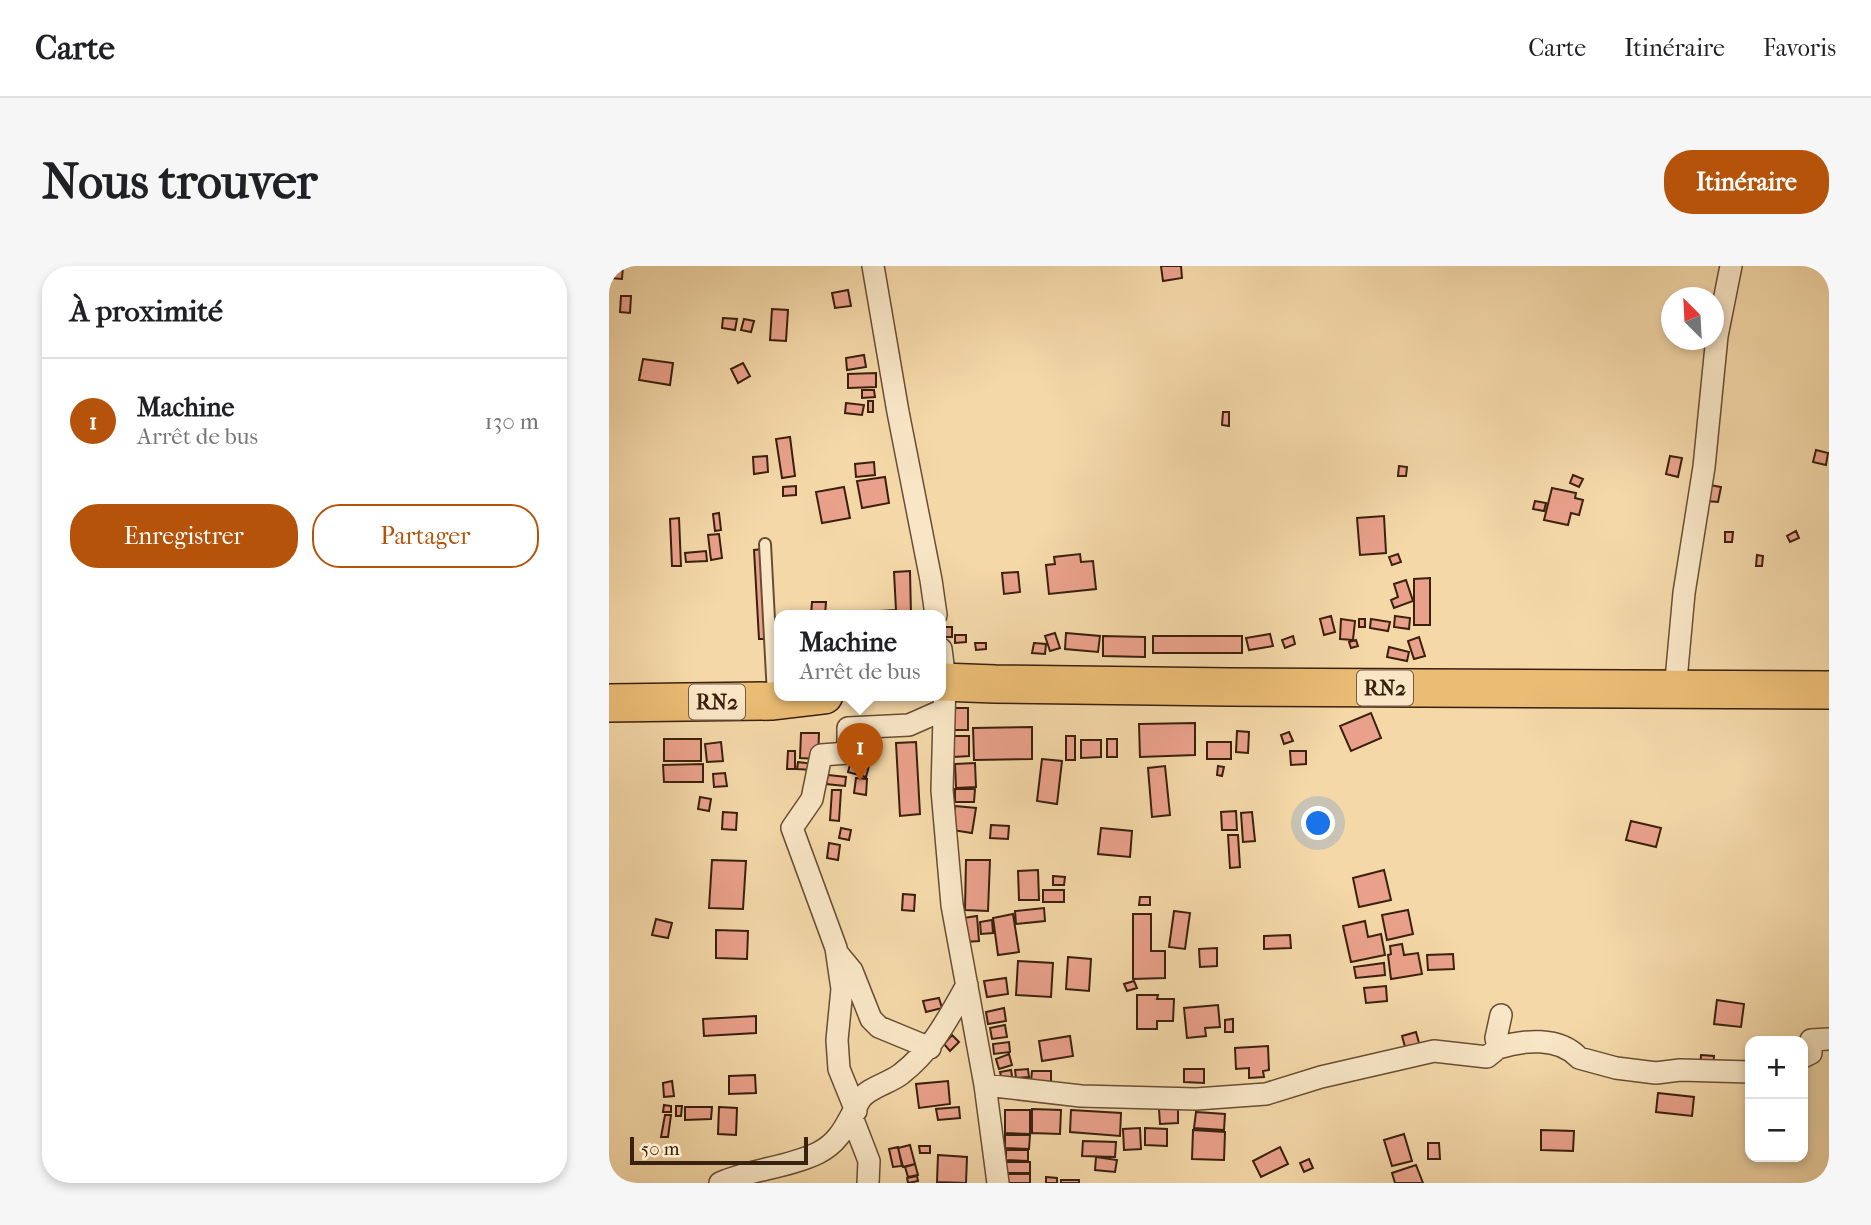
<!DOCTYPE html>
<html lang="fr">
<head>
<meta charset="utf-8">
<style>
  :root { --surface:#fff; --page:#f6f6f6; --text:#202124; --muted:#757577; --line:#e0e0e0; --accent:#b45309 }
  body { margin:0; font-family:"IM FELL French Canon",serif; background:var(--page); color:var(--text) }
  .controls { position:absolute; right:21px; bottom:21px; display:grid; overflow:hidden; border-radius:14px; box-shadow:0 4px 10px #0003 }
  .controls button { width:63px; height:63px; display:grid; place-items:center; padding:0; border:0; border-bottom:2px solid var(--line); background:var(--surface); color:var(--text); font:35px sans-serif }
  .compass { position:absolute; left:1052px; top:21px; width:63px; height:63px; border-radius:50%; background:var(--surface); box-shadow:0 4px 10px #0003; rotate:336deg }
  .scale { position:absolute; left:21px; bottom:18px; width:178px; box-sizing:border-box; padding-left:7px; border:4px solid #3a200e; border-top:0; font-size:19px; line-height:24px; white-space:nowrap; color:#3a200e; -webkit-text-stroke:5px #f8e6c6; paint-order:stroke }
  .you { position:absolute; left:710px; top:558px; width:24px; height:24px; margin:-18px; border:5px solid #fff; border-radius:50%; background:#1a73e8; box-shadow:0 0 0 10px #1a73e833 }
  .badge { display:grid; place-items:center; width:46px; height:46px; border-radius:50%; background:var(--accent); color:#fff; font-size:23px; font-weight:700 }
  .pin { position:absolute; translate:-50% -58px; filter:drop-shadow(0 2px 4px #0008) }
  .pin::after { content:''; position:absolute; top:37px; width:24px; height:21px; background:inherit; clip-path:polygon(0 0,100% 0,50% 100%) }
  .popup { position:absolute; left:165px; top:344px; width:172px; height:91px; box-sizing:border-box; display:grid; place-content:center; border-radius:14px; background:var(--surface); filter:drop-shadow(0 2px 5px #0005); font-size:23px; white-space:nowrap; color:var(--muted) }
  .popup b { font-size:26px; color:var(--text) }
  .popup::after { content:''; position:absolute; left:50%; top:100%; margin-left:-14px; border:14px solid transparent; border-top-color:var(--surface) }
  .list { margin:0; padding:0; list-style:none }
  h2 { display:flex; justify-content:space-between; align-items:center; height:91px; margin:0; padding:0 28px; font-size:30px }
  h2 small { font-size:23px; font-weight:400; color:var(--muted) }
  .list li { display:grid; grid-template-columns:46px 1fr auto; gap:21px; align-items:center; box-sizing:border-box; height:126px; padding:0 28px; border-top:2px solid var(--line) }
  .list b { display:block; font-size:26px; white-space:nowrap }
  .list p { margin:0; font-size:23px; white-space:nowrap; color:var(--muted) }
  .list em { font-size:23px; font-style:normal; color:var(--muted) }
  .actions { display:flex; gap:14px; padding:21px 28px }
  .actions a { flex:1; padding:16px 0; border:2px solid var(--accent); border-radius:28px; text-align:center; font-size:24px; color:var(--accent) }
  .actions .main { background:var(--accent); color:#fff }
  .map { position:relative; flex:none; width:1220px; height:917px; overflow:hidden; border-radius:28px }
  header { display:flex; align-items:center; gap:42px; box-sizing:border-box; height:98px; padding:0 35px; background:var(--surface); border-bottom:2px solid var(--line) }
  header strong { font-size:33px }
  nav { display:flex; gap:38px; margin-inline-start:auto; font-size:24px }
  .intro { display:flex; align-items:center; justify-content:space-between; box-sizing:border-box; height:168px; padding:0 42px }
  h1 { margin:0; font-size:49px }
  .button { padding:18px 32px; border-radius:28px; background:var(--accent); color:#fff; font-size:24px; font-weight:700 }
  main { display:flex; gap:42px; padding:0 42px }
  aside { flex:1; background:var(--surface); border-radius:28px; box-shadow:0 4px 10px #0003 }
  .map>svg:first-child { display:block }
  .building { fill:#eaa18b; stroke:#3a200e; stroke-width:2 }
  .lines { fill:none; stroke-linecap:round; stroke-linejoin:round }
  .lane-casing { stroke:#684e34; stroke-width:14 }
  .street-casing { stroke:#684e34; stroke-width:24 }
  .highway-casing { stroke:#3a200e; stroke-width:40 }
  .lane { stroke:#f8e6c6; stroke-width:10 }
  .street { stroke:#f8e6c6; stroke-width:21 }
  .highway { stroke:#eabc74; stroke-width:37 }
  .labels { text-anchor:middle; stroke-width:5; stroke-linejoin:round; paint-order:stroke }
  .shield { fill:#f8e6c6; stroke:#735b45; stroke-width:2 }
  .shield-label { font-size:21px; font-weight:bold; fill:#3a200e }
</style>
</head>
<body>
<header>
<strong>Carte</strong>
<nav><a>Carte</a><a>Itinéraire</a><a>Favoris</a></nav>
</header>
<div class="intro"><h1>Nous trouver</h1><a class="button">Itinéraire</a></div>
<main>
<aside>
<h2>À proximité<small></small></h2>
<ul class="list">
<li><span class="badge">1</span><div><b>Machine</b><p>Arrêt de bus</p></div><em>130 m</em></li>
</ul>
<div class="actions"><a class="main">Enregistrer</a><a>Partager</a></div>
</aside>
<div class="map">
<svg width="1220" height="917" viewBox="0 0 1220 917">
  <rect width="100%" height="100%" fill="#f4d8a8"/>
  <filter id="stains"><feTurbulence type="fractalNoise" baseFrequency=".00286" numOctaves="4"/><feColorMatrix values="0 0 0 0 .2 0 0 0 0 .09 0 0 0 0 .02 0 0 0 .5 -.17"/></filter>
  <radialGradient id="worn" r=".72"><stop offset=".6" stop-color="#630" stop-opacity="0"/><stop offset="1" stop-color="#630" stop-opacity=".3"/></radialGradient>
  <!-- building -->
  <path class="building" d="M0 0H14L13 13 0 12Z
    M552 0H572L573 12 554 15Z
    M239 24 242 40 226 42 223 27Z
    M12 30H22L21 47 11 46Z
    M163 43 179 44 177 75 161 74Z
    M114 52 128 53 126 64 113 62Z
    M135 53 145 55 142 66 132 64Z
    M255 89 257 101 238 104 237 92Z
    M34 93 64 97 61 119 30 114Z
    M134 97 141 110 129 117 122 103Z
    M267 107V121L239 122V108Z
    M253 124H265L266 131 253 132Z
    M259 135H264V146H259Z
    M237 137 255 139 253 149 236 147Z
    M614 146H620V160L613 159Z
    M181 171 186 210 173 212 167 173Z
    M1207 184 1219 187 1217 199 1204 196Z
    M158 190 159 206 145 208 144 191Z
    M1061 190 1073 192 1069 211 1057 208Z
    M265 196 266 209 247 211 246 198Z
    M790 200 798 201 797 210H789Z
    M964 209 974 213 970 221 961 217Z
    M276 211 280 237 253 242 248 215Z
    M1101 219 1112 221 1109 236 1098 235Z
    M187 220V229L174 230V221Z
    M235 221 241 252 213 257 207 226Z
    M943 222 967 227 966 232 974 234 970 249 962 247 959 259 935 254Z
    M926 235 937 237 935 245 924 243Z
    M110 247 112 264 106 265 104 248Z
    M775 250 777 287 751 289 748 252Z
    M70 252 72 300H63L61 253Z
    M1187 265 1190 272 1181 276 1178 270Z
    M1116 266H1124L1123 276H1116Z
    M110 268 113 292 102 294 99 269Z
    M154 283 159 373H150L145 284Z
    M97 285 98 295 77 296 76 287Z
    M471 288 472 296 484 295 487 323 440 328 437 299 446 298 445 291Z
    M789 288 792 296 783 299 780 291Z
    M1148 289 1154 290 1153 300H1147Z
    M301 305 302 349H272V345L287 344 285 306Z
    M409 306 411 326 395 328 393 307Z
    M821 312V359H805V313Z
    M797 314 804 335 785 342 782 334 789 331 785 318Z
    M203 336H217L216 349H202Z
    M242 346 264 347V349H242Z
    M722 350 726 366 715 369 711 353Z
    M786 350 801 352 800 363 785 361Z
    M732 353 746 355 744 374 731 373Z
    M750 353H756V361H750Z
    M762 353 781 356 779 365 761 362Z
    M335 361H343V371H335Z
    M446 367 451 382 441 385 436 370Z
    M457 367 491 370 489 386 456 383Z
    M661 368 664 380 640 384 637 372Z
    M346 369H357V376L346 377Z
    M494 370 536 371V391L494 390Z
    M544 370H633V387H544Z
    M684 370 686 378 676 382 673 374Z
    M810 371 816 390 805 393 799 375Z
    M747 374 749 380 742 382 740 376Z
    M366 377H377V383L367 384Z
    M425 377 437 378 436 388 423 387Z
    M780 381 800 386 798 395 778 391Z
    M341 442H359V464H341Z
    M762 447 772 472 742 485 731 460Z
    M586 457V489L531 491 530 458Z
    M423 461V493L365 494 364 462Z
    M628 465 640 466 639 487 627 486Z
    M680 466 684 475 675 478 672 469Z
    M192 467H210L209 493 191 492Z
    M345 470H360V490L345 491Z
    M457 470H466V494H457Z
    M55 473H92V495H55Z
    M498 473H508V491H498Z
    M472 474H492V491L472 492Z
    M112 476 114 495 98 496 96 478Z
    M307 476 311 548 291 550 287 477Z
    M598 476H622V493H598Z
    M179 485H186V503H178Z
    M681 485H697V498L682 499Z
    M433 493 453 495 448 538 428 535Z
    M242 495 260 500 257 511 239 506Z
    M189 496 205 498 204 504 188 503Z
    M366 497 367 521 347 522 346 498Z
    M94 498V516H55L54 499Z
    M556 500 561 549 543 551 539 502Z
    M609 500 615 501 613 510 608 509Z
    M116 507 118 520 105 521 104 508Z
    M219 509 237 511 236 520 217 518Z
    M247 512 258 513 257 529 245 527Z
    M346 523H366L365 536H346Z
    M223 524H232L230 555 221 554Z
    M91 531 102 533 100 545 89 543Z
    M346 540 367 542 363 567 343 564Z
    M627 545 628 564H613L612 546Z
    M114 546 128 547 127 564 113 563Z
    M643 546 646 575 634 576 632 547Z
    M1022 555 1052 562 1047 581 1017 574Z
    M382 559 400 560 399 573 381 572Z
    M232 562 242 564 240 574 230 572Z
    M492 562 523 565 521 591 489 588Z
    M619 569H629L631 601 621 602Z
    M220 577 231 579 229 594 218 592Z
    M103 594 137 595 134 643 100 642Z
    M357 594H381L379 645 356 644Z
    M429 604 430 634H410L409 605Z
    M775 604 782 634 750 641 744 612Z
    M444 610 456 611 455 619H444Z
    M434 624H455V636H434Z
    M294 628 306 629 305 645 293 644Z
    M531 631H541V639H530Z
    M435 642 436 655 407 658 406 645Z
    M799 644 804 668 778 674 773 649Z
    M565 645 581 647 576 683 560 681Z
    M404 648 410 686 389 689 384 652Z
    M524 648H542V685H556V712L524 713Z
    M368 650 370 675 356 676 354 652Z
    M47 653 63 657 59 672 43 669Z
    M383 654 384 667 372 668 371 656Z
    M756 655 759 671 772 668 776 689 742 696 734 660Z
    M107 664 139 665 138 693 107 692Z
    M681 669 682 682 655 683V670Z
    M793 678 795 689 809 687 813 708 782 713 779 689 782 688 781 680Z
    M608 682V700L591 701 590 683Z
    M844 688 845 703 819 704 818 689Z
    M459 691 482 693 480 725 457 723Z
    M409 695 444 697 442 731 407 729Z
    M775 697 776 709 747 712 745 701Z
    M397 712 399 728 378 731 375 715Z
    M525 715 528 722 518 725 515 718Z
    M777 720 778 735 757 737 755 722Z
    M528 729H549L548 733H565L564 755H548V763H528Z
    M330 732 333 742 317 746 314 735Z
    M1108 734 1135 738 1132 761 1105 758Z
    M609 739 611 761 596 762 597 770 578 772 575 742Z
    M395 742 397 755 379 758 377 746Z
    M147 750V767L95 770 94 753Z
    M624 753V766H616V754Z
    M396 759 398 771 383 773 381 762Z
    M807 766 812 784 798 788 793 770Z
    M343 769 350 776 341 785 335 778Z
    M461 770 464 790 433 795 430 775Z
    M400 776 401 786 385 788 384 778Z
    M659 780 660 804 654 805 655 811 640 812V802L627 803 626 782Z
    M400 788 403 799 390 803 387 793Z
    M1092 789 1105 790 1104 805 1091 804Z
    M419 803 420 811 407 812 406 804Z
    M575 803H595V817L575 816Z
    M402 804 404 816 394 818 391 806Z
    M423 805H442V816L422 815Z
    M146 809 147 827 120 828V810Z
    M63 815 65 830 55 831 54 817Z
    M339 815 341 838 310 842 307 818Z
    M1049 827 1085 831 1083 850 1047 846Z
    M55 839 62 840V846H54Z
    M67 840H73L72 850H67Z
    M76 841H103L102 853 76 854Z
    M110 841 128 842 127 869 109 868Z
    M350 841 351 852 329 854 327 843Z
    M423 843 452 844 451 868 423 867Z
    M550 843H569V857L551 858Z
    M396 844H421V868L396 867Z
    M462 844 512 847 511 870 461 866Z
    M587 846 616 848 615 864 585 862Z
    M56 849H62L59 871H52Z
    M531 862 532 883 515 884 514 863Z
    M536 862 558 863V880L536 879Z
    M584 864 616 866 615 894 583 893Z
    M932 864 965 865 964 885 932 884Z
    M795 868 803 895 783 900 775 874Z
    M396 869H421L420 883 396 882Z
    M474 875 507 876 506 891 473 890Z
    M819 877H830L831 893H819Z
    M301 879 306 898 294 901 289 882Z
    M310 880H321V887H311Z
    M289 881 293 900 284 901 280 883Z
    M671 881 679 898 652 911 644 895Z
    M397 884H419V895L397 894Z
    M329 889 358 891 357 917 328 916Z
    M487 891 508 894 506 906 486 904Z
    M700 893 704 902 695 906 691 897Z
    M397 896H421V907H397Z
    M306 898 309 909 299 911 296 901Z
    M807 899 814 917H786L783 907Z
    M399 908H421V917H398Z
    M308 910 309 915 299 917 298 912Z
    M437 911 448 912V917H437Z
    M452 914H470V917H452Z"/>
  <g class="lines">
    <!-- lane casing -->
    <g class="lane-casing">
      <path id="lane" d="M156 278 164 429"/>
    </g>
    <!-- street casing -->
    <g class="street-casing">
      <path id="street" d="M264 0 289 146 322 314 327 349
        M332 383 336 415 333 524 343 639 376 819 389 917
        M1066 425 1075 327 1095 201 1108 70 1122 0
        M229 688 243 705 262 753 270 761 321 782
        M889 782C914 774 950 770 970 792L1007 802 1047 807 1071 804 1141 806
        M1194 791 1202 787V774L1220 773
        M376 819 472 830 587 833 657 828 712 811 825 785 878 791 889 782 887 772 892 749
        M247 845 230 803 228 774 233 723 227 682 183 562 203 533 212 489 239 487V462L300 459 334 444
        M243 851 260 895 259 917
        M111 917C142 903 178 902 209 887 233 875 238 855 251 834 258 822 281 817 292 808 324 783 338 754 358 719"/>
    </g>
    <!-- highway casing -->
    <g class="highway-casing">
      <path id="highway" d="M332 416 386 418 621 421 1220 424
        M0 437 164 435 215 429"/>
    </g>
    <!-- lane -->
    <use href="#lane" class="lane"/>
    <!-- street -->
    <use href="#street" class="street"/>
    <!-- highway -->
    <use href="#highway" class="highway"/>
  </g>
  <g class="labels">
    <!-- shield labels -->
    <g class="shield">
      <rect x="748" y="404.5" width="56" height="35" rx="5"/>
      <rect x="80" y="418.5" width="56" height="35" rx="5"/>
    </g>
    <g class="shield-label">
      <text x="776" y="429">RN2</text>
      <text x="108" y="443">RN2</text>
    </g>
  </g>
  <rect width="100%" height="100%" filter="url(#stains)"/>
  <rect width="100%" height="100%" fill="url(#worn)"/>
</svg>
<div class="controls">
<button>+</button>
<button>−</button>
</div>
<svg class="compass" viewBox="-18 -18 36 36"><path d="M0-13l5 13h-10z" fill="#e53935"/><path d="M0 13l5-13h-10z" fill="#757577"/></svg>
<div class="scale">50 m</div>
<div class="you"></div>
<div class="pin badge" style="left:251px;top:515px">1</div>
<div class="popup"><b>Machine</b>Arrêt de bus</div>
</div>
</main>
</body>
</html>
